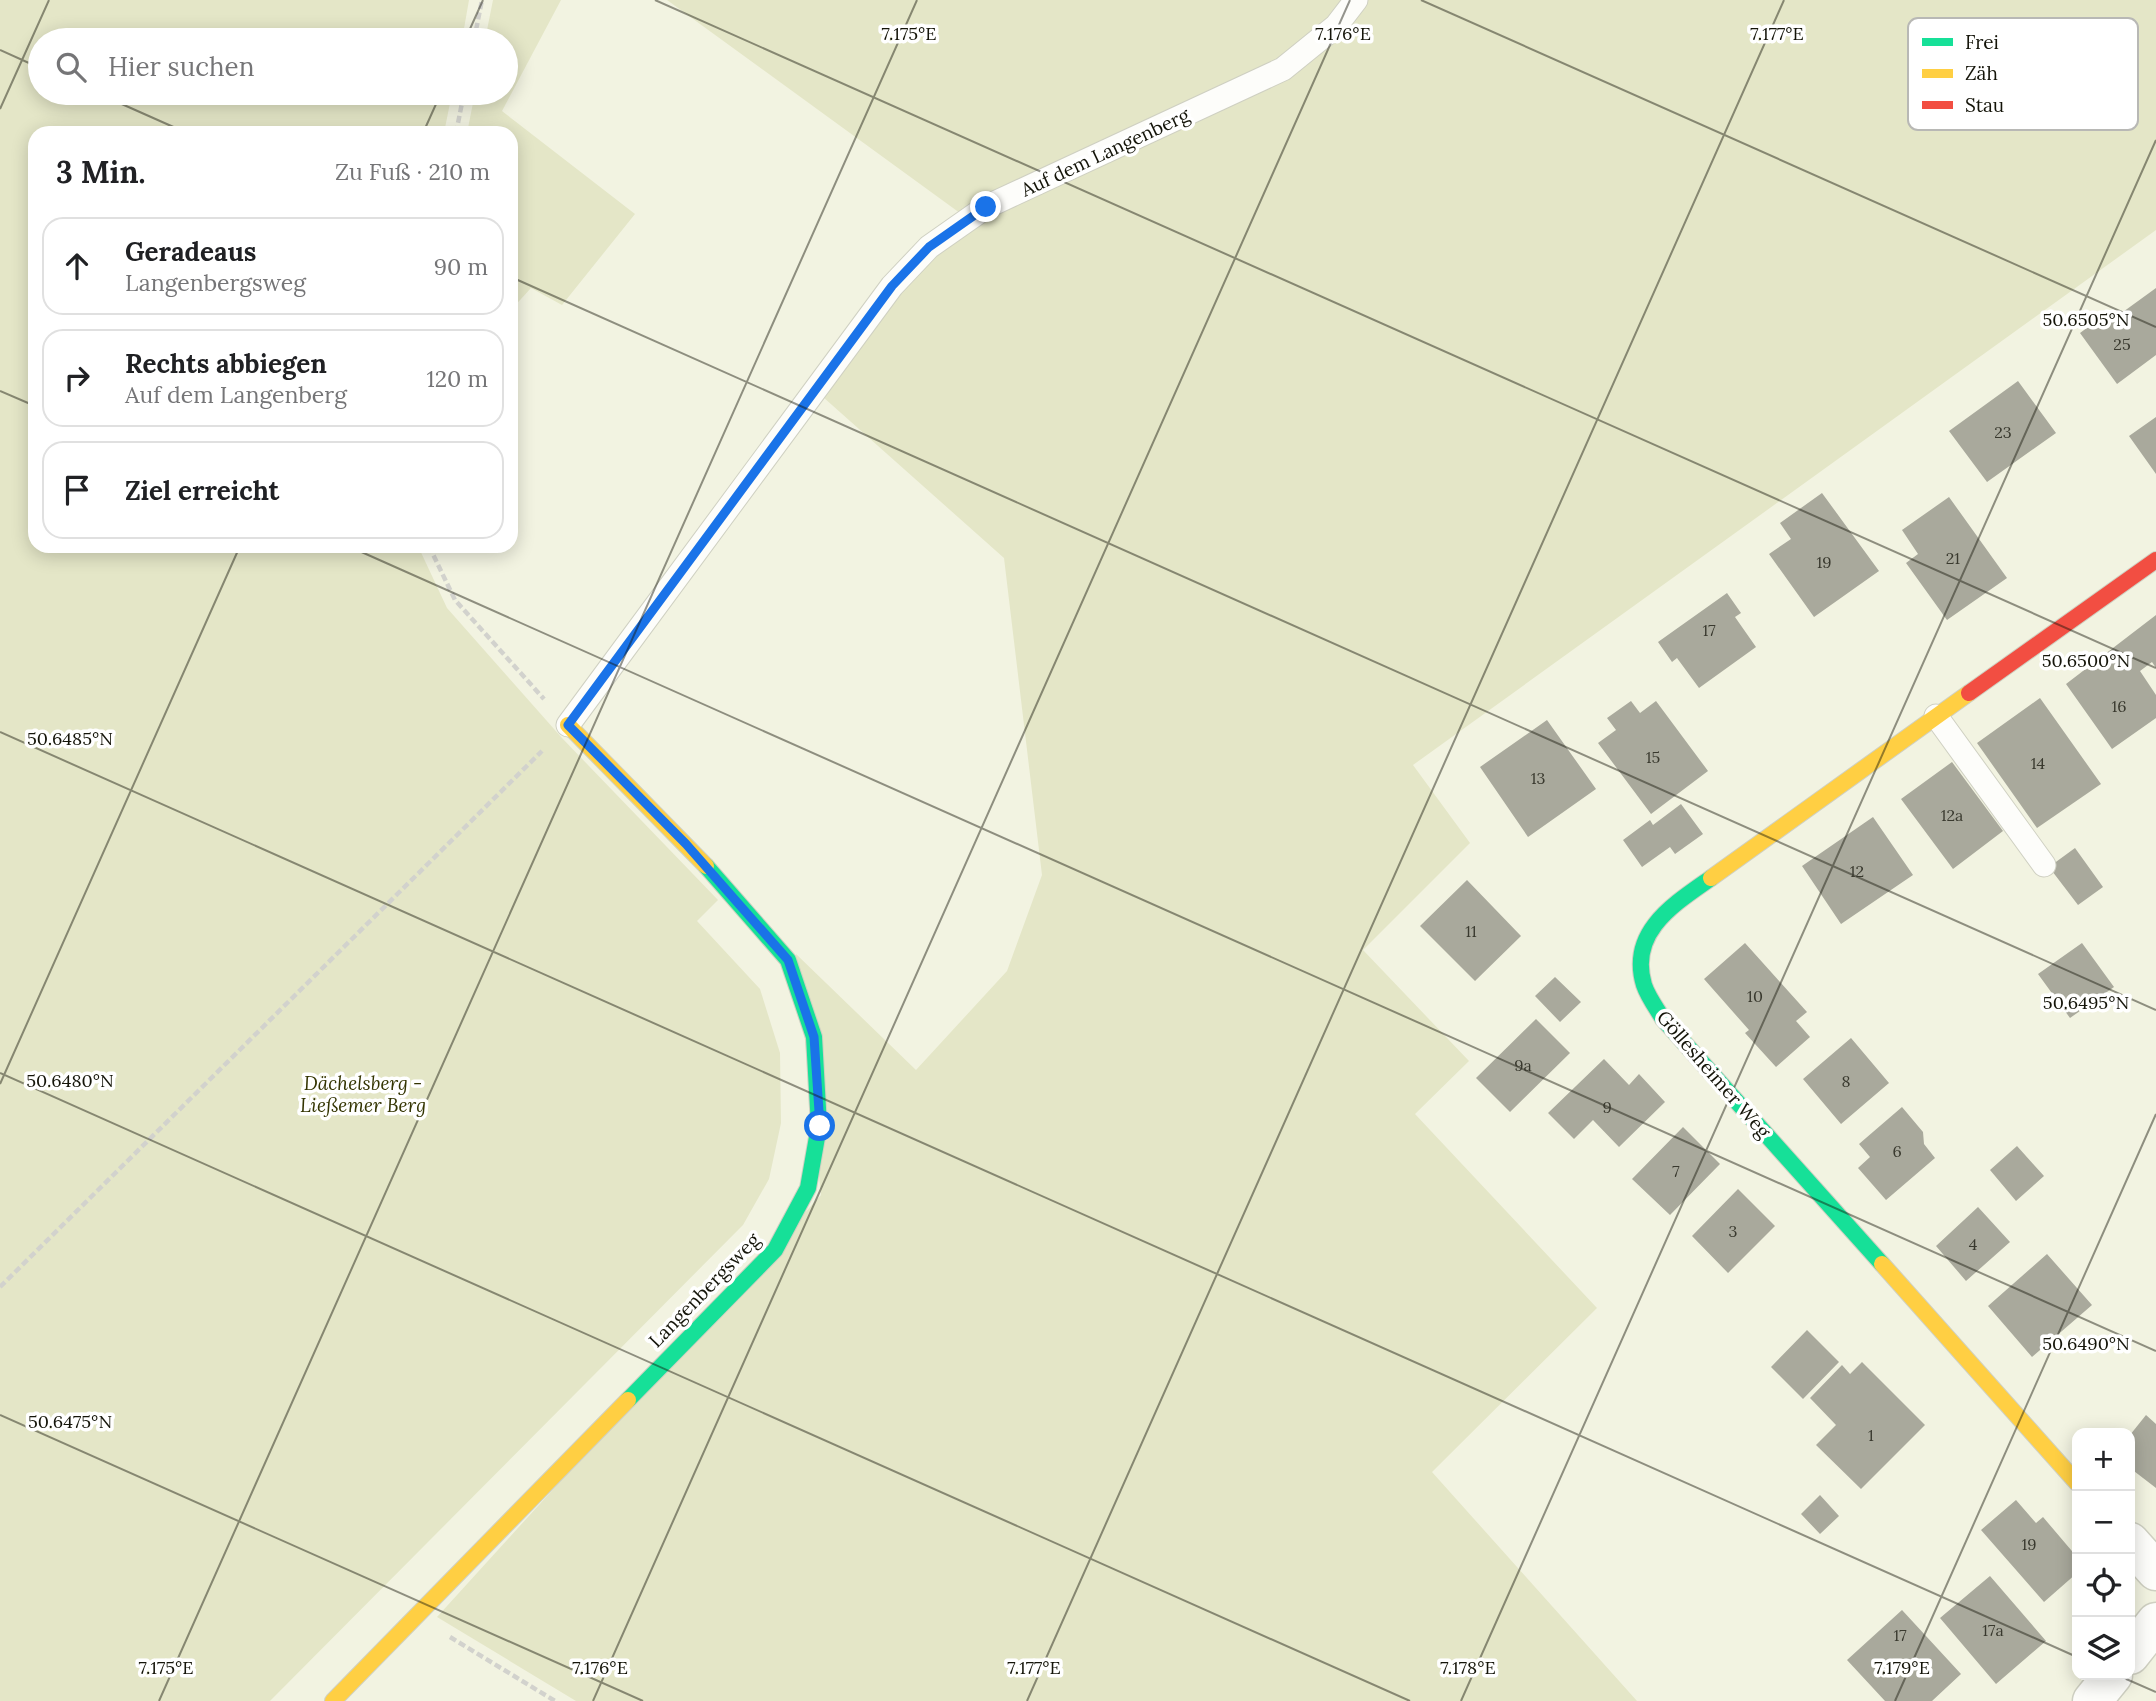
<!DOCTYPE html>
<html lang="de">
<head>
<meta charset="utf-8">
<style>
  :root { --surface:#fff; --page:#f6f6f6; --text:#202124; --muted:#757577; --line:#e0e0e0 }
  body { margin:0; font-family:Lora,serif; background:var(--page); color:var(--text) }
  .controls { position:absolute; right:21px; bottom:21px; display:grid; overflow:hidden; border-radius:14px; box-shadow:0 4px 18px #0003 }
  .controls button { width:63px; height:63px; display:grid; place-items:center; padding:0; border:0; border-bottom:2px solid var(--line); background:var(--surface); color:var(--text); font:35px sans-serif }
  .stop { position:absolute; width:21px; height:21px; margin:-16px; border:5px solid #1a73e8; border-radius:50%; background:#fff }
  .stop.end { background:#1a73e8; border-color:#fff; box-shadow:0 2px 7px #0008 }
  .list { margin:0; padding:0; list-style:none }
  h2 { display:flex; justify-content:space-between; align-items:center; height:91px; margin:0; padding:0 28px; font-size:30px }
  h2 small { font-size:23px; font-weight:400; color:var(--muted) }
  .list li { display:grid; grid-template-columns:46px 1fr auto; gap:21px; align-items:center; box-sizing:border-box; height:98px; margin:0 14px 14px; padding:0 14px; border:2px solid var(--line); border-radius:21px }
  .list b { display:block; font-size:26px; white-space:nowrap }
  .list p { margin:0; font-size:23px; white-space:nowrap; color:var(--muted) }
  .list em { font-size:23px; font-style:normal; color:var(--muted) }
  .icon { flex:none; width:38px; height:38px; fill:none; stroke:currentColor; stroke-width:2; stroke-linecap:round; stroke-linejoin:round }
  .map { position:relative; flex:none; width:2156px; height:1701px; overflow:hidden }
  .search { position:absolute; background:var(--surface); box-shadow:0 4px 18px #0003; left:28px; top:28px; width:490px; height:77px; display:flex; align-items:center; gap:18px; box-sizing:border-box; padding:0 24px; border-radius:38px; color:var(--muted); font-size:26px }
  .panel { position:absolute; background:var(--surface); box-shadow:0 4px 18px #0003; left:28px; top:126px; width:490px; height:427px; border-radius:21px }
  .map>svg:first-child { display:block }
  .green { fill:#e4e6c7 }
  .building { fill:#a9a99c }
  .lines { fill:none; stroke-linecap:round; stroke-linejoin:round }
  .lane-casing { stroke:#cfd0c2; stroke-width:25 }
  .street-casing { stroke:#cfd0c2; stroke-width:41 }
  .fast-casing { stroke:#cfd0c2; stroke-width:18 }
  .slow-casing { stroke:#cfd0c2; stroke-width:18 }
  .jam-casing { stroke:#cfd0c2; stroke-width:18 }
  .path { stroke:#d2d2cd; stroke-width:4.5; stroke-dasharray:7 3.5; stroke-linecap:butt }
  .lane { stroke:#fdfdfa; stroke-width:23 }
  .street { stroke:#fdfdfa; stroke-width:38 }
  .fast { stroke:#16e098; stroke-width:16 }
  .slow { stroke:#ffcf43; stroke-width:16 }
  .jam { stroke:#f24e42; stroke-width:16 }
  .route { stroke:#1a73e8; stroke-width:9 }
  .ticks { fill:none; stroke:#141409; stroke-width:2; stroke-opacity:0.45 }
  .labels { text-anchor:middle; stroke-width:7; stroke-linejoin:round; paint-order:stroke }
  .number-label { font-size:16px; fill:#39392e }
  .street-label { font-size:19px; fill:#141409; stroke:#fff }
  .park-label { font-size:19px; font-style:italic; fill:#333401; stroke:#fff }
  .key { fill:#fff; stroke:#b8b8b5; stroke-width:2 }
  .key-label { font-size:19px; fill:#141409 }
  .ticks-label { font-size:18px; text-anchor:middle; fill:#141409; stroke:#fff; stroke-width:7; stroke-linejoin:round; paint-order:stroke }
</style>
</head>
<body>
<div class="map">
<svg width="2156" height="1701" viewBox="0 0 2156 1701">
  <rect width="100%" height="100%" fill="#f2f3e1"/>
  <!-- green -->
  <path class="green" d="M0 0H469L462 40H40V93H452L444 133H35V546H418L447 608 562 738 718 900 697 921 760 989 780 1053 781 1123 769 1179 743 1225 270 1701H0Z
    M493 0H561L502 111 635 214 562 305 531 288 511 310V133H467L475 93H506V40H485Z
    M667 0H2156V230L1413 765 1470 843 1363 950 1469 1061 1415 1114 1597 1308 1432 1472 1637 1701H576L437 1617 821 1195 796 954 916 1070 1007 971 1042 875 1004 558 823 397 904 284 935 253 975 224Z"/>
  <!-- building -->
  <path class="building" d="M2156 288V355L2117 384 2080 333 2111 310 2116 317Z
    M2018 381 2056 433 1987 482 1949 431Z
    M2156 417V474L2129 436Z
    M1822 493 1879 571 1814 617 1769 554 1791 539 1780 523Z
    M1949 497 2007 578 1947 620 1906 563 1918 554 1902 530Z
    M1727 593 1741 613 1735 617 1756 647 1699 688 1677 658 1672 662 1658 642Z
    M2156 615V668L2152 662 2140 671 2156 695V718L2112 749 2066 684Z
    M2040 698 2101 784 2037 828 1977 743Z
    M1631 701 1640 713 1656 701 1708 771 1651 814 1598 743 1616 730 1607 718Z
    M1547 720 1596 789 1528 837 1480 767Z
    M1952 762 2003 831 1953 869 1901 799Z
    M1681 804 1703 834 1675 854 1670 847 1642 867 1623 840 1650 820 1653 825Z
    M1873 817 1913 875 1841 924 1802 866Z
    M2075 848 2103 887 2078 905 2049 867Z
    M1467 880 1521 936 1475 981 1420 926Z
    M1745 943 1807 1012 1796 1021 1810 1037 1776 1067 1745 1033 1749 1030 1704 979Z
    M2082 943 2114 987 2070 1018 2038 974Z
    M1555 977 1581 1002 1560 1022 1535 996Z
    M1536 1019 1570 1053 1510 1112 1476 1078Z
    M1851 1038 1889 1083 1841 1124 1803 1079Z
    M1604 1059 1629 1085 1639 1074 1665 1102 1619 1147 1593 1120 1574 1139 1548 1113Z
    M1902 1107 1923 1132 1924 1144 1935 1158 1886 1200 1858 1168 1870 1157 1859 1144Z
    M1683 1127 1720 1164 1670 1215 1632 1179Z
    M2017 1146 2044 1176 2016 1201 1990 1170Z
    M1738 1189 1775 1226 1728 1273 1692 1236Z
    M1978 1207 2010 1242 1966 1281 1936 1246Z
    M2047 1254 2092 1305 2032 1357 1988 1306Z
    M1807 1330 1839 1362 1803 1399 1771 1367Z
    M1862 1362 1925 1425 1861 1489 1816 1445 1836 1425 1810 1398 1842 1365 1850 1374Z
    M2146 1415 2156 1424V1488L2130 1468V1435Z
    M1820 1495 1839 1516 1820 1534 1801 1514Z
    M2016 1500 2036 1523 2043 1517 2077 1557V1573L2044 1602 1981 1530Z
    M1990 1576 2046 1641 1996 1684 1940 1618Z
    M1902 1610 1961 1674 1932 1701H1885L1847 1660Z"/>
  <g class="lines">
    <!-- lane casing -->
    <g class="lane-casing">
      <path id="lane" d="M1936 716 2044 865
        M568 725 892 286 929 247 986 207 1283 69 1336 26 1356 0"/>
    </g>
    <!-- street casing -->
    <g class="street-casing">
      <path id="street" d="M2130 1542 2156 1571
        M2130 1655 2156 1622
        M2092 1701 2113 1675"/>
    </g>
    <!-- fast casing -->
    <g class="fast-casing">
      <path id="fast" d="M1711 878C1674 904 1628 932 1644 985 1648 997 1657 1009 1663 1019L1882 1264
        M628 1400 775 1250 808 1188 819 1126 814 1037 788 960 706 866"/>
    </g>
    <!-- slow casing -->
    <g class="slow-casing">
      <path id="slow" d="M568 725 706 866
        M1711 878 1969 693
        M1882 1264 2077 1483
        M333 1701 628 1400"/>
    </g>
    <!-- jam casing -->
    <g class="jam-casing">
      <path id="jam" d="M1969 693 2156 560"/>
    </g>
    <!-- path -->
    <path class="path" d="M474 40 482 0
      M456 133 464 93
      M429 546 455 600 544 699
      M0 1287 542 751
      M450 1637 555 1701"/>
    <!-- lane -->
    <use href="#lane" class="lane"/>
    <!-- street -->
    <use href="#street" class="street"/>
    <!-- fast -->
    <use href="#fast" class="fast"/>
    <!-- slow -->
    <use href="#slow" class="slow"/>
    <!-- jam -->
    <use href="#jam" class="jam"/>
  </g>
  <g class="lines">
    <!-- route -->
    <path class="route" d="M820 1126 814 1037 788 960 686 844 568 725 892 286 929 247 986 207"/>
  </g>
  <!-- ticks -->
  <path class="ticks" d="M655 0 2156 668M1421 0 2156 327M465 40 483 0M0 50 40 68M97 93 187 133M0 109 49 0M423 133 441 93M511 277 2156 1010M0 391 35 406M348 546 2156 1351M0 732 2077 1657M0 1073 1410 1701M0 1084 240 546M0 1415 643 1701M2117 1675 2156 1692M159 1701 917 0M593 1701 1350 0M1027 1701 1784 0M1461 1701 2156 140M1895 1701 2156 1114"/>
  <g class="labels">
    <!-- number labels -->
    <g class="number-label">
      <text x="2122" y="350">25</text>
      <text x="2003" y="438">23</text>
      <text x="1953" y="564">21</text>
      <text x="1824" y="568">19</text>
      <text x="1709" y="636">17</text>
      <text x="2119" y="712">16</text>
      <text x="1653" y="763">15</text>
      <text x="2038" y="769">14</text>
      <text x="1538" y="784">13</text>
      <text x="1952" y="821">12a</text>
      <text x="1857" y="877">12</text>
      <text x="1471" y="937">11</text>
      <text x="1755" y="1002">10</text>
      <text x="1523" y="1071">9a</text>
      <text x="1846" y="1087">8</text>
      <text x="1607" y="1113">9</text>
      <text x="1897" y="1157">6</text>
      <text x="1676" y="1177">7</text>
      <text x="1733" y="1237">3</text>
      <text x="1973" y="1250">4</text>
      <text x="1871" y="1441">1</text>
      <text x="2029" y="1550">19</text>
      <text x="1993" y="1636">17a</text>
      <text x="1900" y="1641">17</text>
    </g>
    <!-- street labels -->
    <g class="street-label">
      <text transform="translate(1105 152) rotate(-25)" y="7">Auf dem Langenberg</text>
      <text transform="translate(1714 1074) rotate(49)" y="7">Göllesheimer Weg</text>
      <text transform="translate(704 1290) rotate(-46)" y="7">Langenbergsweg</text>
    </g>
    <!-- park labels -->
    <g class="park-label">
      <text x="363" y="1090">Dächelsberg -<tspan x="363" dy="22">Ließemer Berg</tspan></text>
    </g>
  </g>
  <!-- legend -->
  <rect x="1908" y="18" width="230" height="112" rx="10" class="key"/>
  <rect x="1922" y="38" width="31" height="8" fill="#16e098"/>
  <rect x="1922" y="69" width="31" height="9" fill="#ffcf43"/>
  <rect x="1922" y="101" width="31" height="8" fill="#f24e42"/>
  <g class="key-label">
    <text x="1965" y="49">Frei</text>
    <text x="1965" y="80">Zäh</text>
    <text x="1965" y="112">Stau</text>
  </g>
  <g class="ticks-label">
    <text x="909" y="40">7.175°E</text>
    <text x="1343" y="40">7.176°E</text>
    <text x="1777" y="40">7.177°E</text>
    <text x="2086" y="326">50.6505°N</text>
    <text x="2086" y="667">50.6500°N</text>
    <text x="70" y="745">50.6485°N</text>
    <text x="2086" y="1009">50.6495°N</text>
    <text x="70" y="1087">50.6480°N</text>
    <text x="2086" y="1350">50.6490°N</text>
    <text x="70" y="1428">50.6475°N</text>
    <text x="166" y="1674">7.175°E</text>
    <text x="600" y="1674">7.176°E</text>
    <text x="1034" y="1674">7.177°E</text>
    <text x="1468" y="1674">7.178°E</text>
    <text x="1902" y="1674">7.179°E</text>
  </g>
</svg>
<div class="controls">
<button>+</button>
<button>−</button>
<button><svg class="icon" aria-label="locate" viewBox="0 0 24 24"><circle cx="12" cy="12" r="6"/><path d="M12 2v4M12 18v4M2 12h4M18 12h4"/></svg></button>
<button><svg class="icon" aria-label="layers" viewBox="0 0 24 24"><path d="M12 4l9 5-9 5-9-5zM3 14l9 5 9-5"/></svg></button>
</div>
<div class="stop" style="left:820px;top:1126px"></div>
<div class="stop end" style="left:986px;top:207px"></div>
<div class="search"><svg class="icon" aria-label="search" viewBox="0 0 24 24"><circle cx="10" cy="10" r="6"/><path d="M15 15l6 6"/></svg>Hier suchen</div>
<section class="panel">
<h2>3 Min.<small>Zu Fuß · 210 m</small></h2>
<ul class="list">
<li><svg class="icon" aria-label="ahead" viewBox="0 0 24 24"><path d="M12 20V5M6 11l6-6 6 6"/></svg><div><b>Geradeaus</b><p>Langenbergsweg</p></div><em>90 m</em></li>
<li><svg class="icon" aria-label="right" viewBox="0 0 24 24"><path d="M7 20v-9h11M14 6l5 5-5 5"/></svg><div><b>Rechts abbiegen</b><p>Auf dem Langenberg</p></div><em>120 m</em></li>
<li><svg class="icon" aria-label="arrive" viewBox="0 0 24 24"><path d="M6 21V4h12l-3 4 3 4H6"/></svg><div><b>Ziel erreicht</b></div></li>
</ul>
</section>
</div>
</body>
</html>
